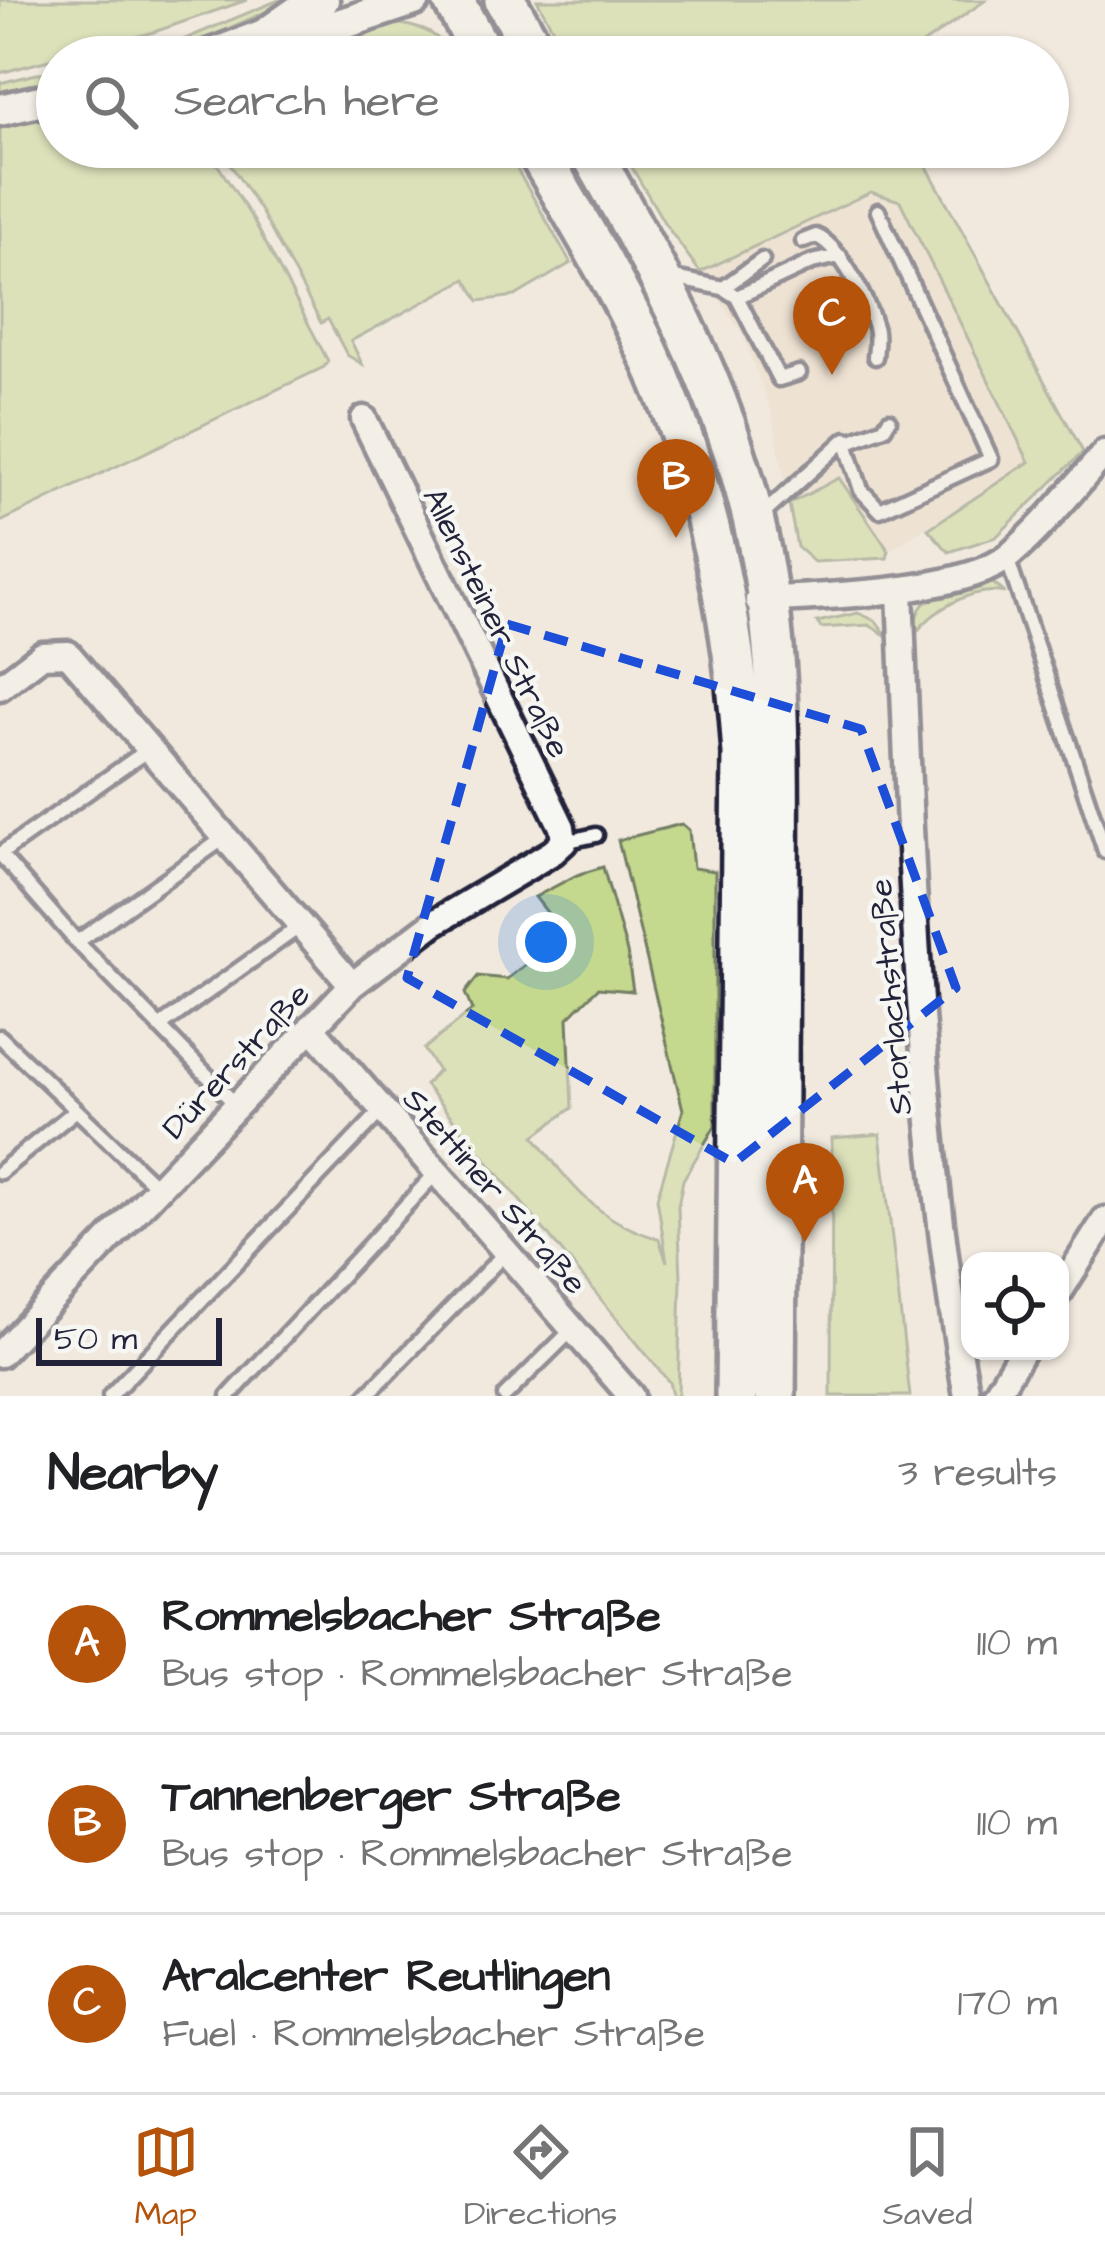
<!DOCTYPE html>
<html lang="en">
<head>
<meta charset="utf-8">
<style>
  :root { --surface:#fff; --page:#f6f6f6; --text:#202124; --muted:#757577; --line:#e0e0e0; --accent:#b45309 }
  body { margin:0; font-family:"Architects Daughter",sans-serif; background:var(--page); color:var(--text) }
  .controls { position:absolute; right:36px; bottom:36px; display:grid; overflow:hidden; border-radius:24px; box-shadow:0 3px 9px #0004 }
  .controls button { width:108px; height:108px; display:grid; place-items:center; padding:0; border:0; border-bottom:3px solid var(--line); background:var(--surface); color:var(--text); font:60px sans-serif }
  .scale { position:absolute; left:36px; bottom:30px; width:186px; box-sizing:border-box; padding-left:12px; border:6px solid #22223b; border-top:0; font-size:33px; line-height:42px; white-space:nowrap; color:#22223b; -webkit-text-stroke:9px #f6f6f2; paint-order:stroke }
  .you { position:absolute; left:546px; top:942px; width:42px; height:42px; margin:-30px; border:9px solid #fff; border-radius:50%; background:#1a73e8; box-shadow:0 0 0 18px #1a73e833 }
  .badge { display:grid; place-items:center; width:78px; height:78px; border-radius:50%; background:var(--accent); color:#fff; font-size:39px; font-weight:700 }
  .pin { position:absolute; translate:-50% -99px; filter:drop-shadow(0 3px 6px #0008) }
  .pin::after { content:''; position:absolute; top:63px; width:42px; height:36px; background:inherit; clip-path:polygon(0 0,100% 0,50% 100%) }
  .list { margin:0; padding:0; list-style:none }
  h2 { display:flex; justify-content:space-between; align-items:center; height:156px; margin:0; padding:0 48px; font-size:51px }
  h2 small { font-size:39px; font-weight:400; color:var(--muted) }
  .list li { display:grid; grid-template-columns:78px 1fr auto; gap:36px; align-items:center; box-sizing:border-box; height:180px; padding:0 48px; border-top:3px solid var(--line) }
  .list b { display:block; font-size:45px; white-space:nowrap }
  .list p { margin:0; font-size:39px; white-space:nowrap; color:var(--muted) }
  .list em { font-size:39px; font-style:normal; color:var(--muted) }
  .icon { flex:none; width:66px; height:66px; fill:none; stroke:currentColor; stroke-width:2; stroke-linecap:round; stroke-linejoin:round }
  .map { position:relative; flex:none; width:1105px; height:1396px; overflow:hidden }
  .search { position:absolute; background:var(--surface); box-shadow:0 3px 9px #0004; left:36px; right:36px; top:36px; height:132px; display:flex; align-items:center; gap:30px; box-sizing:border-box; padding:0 42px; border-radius:66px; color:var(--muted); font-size:45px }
  .sheet { height:696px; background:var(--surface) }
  nav { display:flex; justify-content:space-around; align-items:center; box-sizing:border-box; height:168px; border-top:3px solid var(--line); background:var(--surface); font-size:33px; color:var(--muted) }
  nav a { display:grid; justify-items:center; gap:6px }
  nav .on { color:var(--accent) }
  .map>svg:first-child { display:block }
  .built { fill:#ebdac6 }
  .green { fill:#c4d88e; stroke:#737d64; stroke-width:3 }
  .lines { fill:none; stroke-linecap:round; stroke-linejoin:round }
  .service-casing { stroke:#22223b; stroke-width:21 }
  .minor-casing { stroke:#22223b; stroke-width:33 }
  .tertiary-casing { stroke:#22223b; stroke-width:39 }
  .primary-casing { stroke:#22223b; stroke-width:48 }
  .service { stroke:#f6f6f2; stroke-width:12 }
  .minor { stroke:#f6f6f2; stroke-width:24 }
  .tertiary { stroke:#f6f6f2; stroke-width:30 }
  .primary { stroke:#f6f6f2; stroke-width:39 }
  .marked { fill:none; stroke:#1d4ed8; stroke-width:9; stroke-dasharray:24 15; stroke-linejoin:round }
  .labels { text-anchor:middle; stroke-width:9; stroke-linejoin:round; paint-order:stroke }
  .street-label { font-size:33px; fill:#22223b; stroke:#f6f6f2 }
</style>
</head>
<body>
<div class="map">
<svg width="1105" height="1396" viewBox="0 0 1105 1396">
  <rect width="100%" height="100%" fill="#f1e9de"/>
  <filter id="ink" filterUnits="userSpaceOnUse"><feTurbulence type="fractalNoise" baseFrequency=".00833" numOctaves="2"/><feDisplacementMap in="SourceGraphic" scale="24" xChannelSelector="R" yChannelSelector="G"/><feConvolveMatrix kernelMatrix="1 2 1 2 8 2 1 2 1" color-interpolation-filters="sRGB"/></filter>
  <g filter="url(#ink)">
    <!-- built -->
    <path class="built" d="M871 192 900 201 910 217 1030 463 889 551 839 479 789 504 772 414 743 335 700 272Z"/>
    <!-- green -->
    <path class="green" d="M0 0H247L154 32 0 73Z
      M279 0H292L189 46 173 49 180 41Z
      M537 0H986L904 57H568Z
      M394 23C422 27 438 32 453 57H281Z
      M57 69V80L0 95V83Z
      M57 114V147H206L254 221 328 361 324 367 0 522V126Z
      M219 147H504L571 263 515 296 479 301 466 279 351 341 362 364 347 355 328 319 321 323 262 213Z
      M549 147H561L672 335 722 460 746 570 700 418 675 381Z
      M620 147H943L925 163 1083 452 996 537 949 552 928 529 1029 462 900 201 871 192 700 272 665 224Z
      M839 478 889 551 887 558 814 562 797 547 789 504Z
      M983 583H993L1005 593C973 585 933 610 914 635 914 590 947 592 983 583Z
      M858 613 876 621 887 636 869 625 821 628 817 622Z
      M682 824 689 830 693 868 715 871V1126L683 1180 678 1206 681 1279 678 1396H672L669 1382 425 1085 438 1071 424 1049 472 1010 465 993 478 976 507 979 564 934 535 897 577 875 603 867 627 952 633 991 598 988 568 1018 572 1108 534 1136C571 1186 597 1221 659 1239L667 1262 657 1198 683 1110 618 840Z
      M880 1134 910 1396H831L832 1138Z"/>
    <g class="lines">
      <!-- service casing -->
      <g class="service-casing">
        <path id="service" d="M878 211 991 459 880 510 861 490 846 443 884 428 889 420
          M803 241 816 236C840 245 868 302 875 327 878 336 876 348 875 357
          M669 277 723 288 737 297 779 379 799 373
          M723 288 762 260
          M737 297 812 262 840 256
          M760 517 846 439
          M1007 558 1105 851
          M564 842 596 835
          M0 854 77 942 237 1106
          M0 854 149 749
          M77 942 224 838
          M159 1027 300 926
          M0 1037 159 1189
          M0 1172 75 1111
          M110 1396 382 1110
          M229 1396 436 1173
          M366 1396 505 1253
          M505 1396 572 1330"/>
      </g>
      <!-- minor casing -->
      <g class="minor-casing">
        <path id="minor" d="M900 591C911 856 919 1135 967 1396
          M758 600C819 596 965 594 1010 555 1045 525 1074 487 1105 453
          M0 687 42 655 68 654 352 985
          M311 1027 631 1396
          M1060 1291 1105 1220
          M0 1354 352 985 434 923 553 852 564 842 562 827 364 419
          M995 1396 1022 1351"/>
      </g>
      <!-- tertiary casing -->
      <g class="tertiary-casing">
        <path id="tertiary" d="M264 35 320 31 414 0
          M206 57 264 35 304 7 323 0
          M0 110 57 97"/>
      </g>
      <!-- primary casing -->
      <g class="primary-casing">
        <path id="primary" d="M453 0 484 57
          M505 0 538 57
          M535 147C578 221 623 294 657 372 708 492 735 624 743 754L736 1396
          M588 147C656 267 721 383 753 518 784 648 778 783 778 915 777 1076 777 1236 775 1396"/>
      </g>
      <!-- service -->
      <use href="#service" class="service"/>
      <!-- minor -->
      <use href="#minor" class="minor"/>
      <!-- tertiary -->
      <use href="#tertiary" class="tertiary"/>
      <!-- primary -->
      <use href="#primary" class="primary"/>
    </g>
  </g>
  <!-- marked area -->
  <path d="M0 0H1105V1396H0ZM507 624 861 729 956 988 734 1163 407 978Z" fill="#f1e9de" fill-opacity=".55" fill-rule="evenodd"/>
  <path class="marked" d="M507 624 861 729 956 988 734 1163 407 978Z"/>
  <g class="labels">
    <!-- street labels -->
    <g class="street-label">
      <text transform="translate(498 622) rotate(64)" y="12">Allensteiner Straße</text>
      <text transform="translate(889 997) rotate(-95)" y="12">Storlachstraße</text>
      <text transform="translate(235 1060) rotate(-47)" y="12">Dürerstraße</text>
      <text transform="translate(496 1190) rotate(49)" y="12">Stettiner Straße</text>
    </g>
  </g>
</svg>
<div class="controls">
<button><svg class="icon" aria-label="locate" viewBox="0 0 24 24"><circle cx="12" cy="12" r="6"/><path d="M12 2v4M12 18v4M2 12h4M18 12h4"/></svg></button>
</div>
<div class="scale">50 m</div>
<div class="you"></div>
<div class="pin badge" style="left:805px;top:1242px">A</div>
<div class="pin badge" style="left:676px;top:538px">B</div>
<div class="pin badge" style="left:832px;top:375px">C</div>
<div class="search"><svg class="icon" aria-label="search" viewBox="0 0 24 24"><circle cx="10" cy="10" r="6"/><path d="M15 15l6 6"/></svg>Search here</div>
</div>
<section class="sheet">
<h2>Nearby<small>3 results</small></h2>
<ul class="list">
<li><span class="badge">A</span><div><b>Rommelsbacher Straße</b><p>Bus stop · Rommelsbacher Straße</p></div><em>110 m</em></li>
<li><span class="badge">B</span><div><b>Tannenberger Straße</b><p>Bus stop · Rommelsbacher Straße</p></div><em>110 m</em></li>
<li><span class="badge">C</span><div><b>Aralcenter Reutlingen</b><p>Fuel · Rommelsbacher Straße</p></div><em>170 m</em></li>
</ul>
</section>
<nav>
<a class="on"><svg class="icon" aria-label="map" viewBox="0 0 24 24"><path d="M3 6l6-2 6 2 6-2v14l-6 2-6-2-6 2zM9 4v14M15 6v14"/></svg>Map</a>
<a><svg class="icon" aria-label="directions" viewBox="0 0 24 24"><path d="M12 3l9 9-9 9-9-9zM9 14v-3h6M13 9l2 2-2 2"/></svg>Directions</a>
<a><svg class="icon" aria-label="saved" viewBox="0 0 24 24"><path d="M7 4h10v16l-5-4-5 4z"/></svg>Saved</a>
</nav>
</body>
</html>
